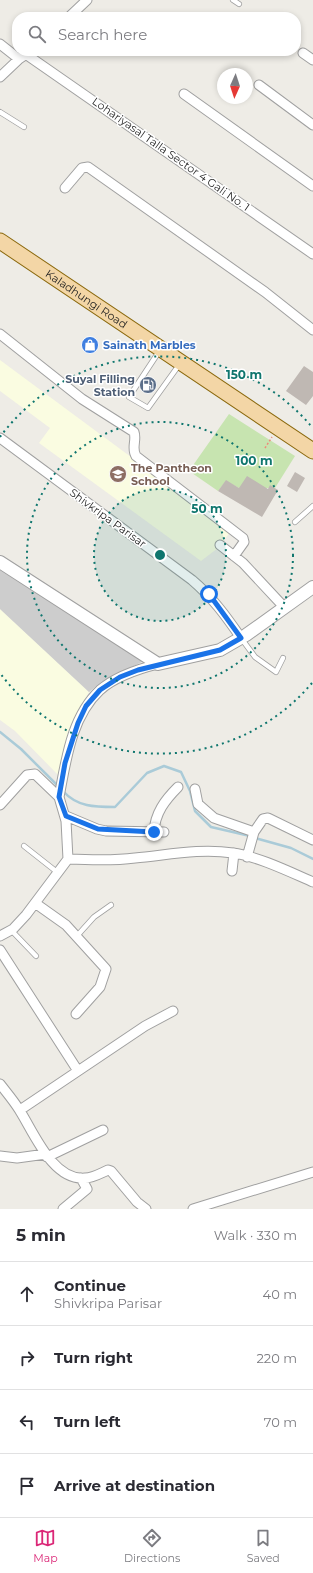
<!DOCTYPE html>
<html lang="en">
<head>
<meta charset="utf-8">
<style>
  :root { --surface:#fff; --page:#f7f7f7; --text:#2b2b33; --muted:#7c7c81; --line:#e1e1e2; --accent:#db2777 }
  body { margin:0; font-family:Montserrat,sans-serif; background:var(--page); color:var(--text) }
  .compass { position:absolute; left:217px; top:68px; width:36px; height:36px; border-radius:50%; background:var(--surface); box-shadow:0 2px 6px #0003; rotate:183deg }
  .stop { position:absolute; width:12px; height:12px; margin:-9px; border:3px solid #1a73e8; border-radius:50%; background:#fff }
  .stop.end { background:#1a73e8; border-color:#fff; box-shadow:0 1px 4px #0008 }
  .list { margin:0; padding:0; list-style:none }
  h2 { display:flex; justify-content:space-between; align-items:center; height:52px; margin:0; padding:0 16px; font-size:17px }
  h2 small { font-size:13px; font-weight:400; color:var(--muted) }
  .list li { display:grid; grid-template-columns:26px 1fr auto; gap:12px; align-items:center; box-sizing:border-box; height:64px; padding:0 16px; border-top:1px solid var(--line) }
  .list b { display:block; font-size:15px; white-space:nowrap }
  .list p { margin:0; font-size:13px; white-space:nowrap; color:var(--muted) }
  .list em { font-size:13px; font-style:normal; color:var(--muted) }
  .icon { flex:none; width:22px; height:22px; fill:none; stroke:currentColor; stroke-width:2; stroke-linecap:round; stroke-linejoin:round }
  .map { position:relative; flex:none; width:313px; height:1209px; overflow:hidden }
  .search { position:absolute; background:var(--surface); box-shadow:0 2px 6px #0003; left:12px; right:12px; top:12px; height:44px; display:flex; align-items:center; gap:10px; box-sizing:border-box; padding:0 14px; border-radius:16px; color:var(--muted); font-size:15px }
  .sheet { height:308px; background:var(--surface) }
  nav { display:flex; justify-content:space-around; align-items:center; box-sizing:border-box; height:56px; border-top:1px solid var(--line); background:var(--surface); font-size:11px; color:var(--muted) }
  nav a { display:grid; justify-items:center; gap:2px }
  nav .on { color:var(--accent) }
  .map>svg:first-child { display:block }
  .education { fill:#fafce1 }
  .religious { fill:#cdcdcd }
  .grass { fill:#c7e4b0 }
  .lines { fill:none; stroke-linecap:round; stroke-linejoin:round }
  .stream { stroke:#aacbd8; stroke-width:2.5 }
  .building { fill:#bfb8b3 }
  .service-casing { stroke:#a0a0a0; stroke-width:6 }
  .minor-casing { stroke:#a0a0a0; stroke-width:11 }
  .tertiary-casing { stroke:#a0a0a0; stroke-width:14 }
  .primary-casing { stroke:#8b690e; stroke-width:17 }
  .path { stroke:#ed8b78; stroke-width:1.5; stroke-dasharray:2 2; stroke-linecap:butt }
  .service { stroke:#fff; stroke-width:4.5 }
  .minor { stroke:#fff; stroke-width:9 }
  .tertiary { stroke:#fff; stroke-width:12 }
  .primary { stroke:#f3d6a6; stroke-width:15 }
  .route { stroke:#1a73e8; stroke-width:5 }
  .ring { fill:none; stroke:#0f766e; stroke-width:2; stroke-dasharray:2 4 }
  .labels { text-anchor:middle; stroke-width:3; stroke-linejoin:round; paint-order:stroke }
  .street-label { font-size:11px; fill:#1f1f1f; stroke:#fff }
  .shop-label { font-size:11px; font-weight:bold; fill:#366cbe; stroke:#fff; text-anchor:start }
  .service-label { font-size:11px; font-weight:bold; fill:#4e5e75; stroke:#fff; text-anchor:end }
  .education-label { font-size:11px; font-weight:bold; fill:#785e54; stroke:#fff; text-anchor:start }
  .centre { fill:#0f766e; stroke:#fff; stroke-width:2 }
  .ring-label { font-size:12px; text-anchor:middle; font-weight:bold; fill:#0f766e; stroke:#fff; stroke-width:3; stroke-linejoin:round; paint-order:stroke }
</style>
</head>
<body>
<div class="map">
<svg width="313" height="1209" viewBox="0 0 313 1209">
  <rect width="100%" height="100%" fill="#eeece6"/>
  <!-- education -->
  <path class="education" d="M0 360 231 531 218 548 201 561 39 443 50 428 0 391Z
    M0 609 89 692 74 719 66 746 61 778 15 731 0 720Z"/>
  <!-- religious -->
  <path class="religious" d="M0 564 148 659 101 682 89 692 0 609Z"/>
  <!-- grass -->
  <path class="grass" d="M229 414 295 456 275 488H239L226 481 218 491 189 471Z"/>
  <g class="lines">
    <!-- stream -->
    <path class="stream" d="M0 732 21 749 58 786
      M63 791C77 807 95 807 115 807L147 773 164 766 181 772 190 791 195 811 211 827 250 836
      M255 838 291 848 313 859"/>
  </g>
  <!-- building -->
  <path class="building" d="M304 366 313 372V396L306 405 286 391Z
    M295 472 305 478 297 492 287 486Z
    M247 476 268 489 270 485 278 490 262 517 218 491 226 480 239 488Z"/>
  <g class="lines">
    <!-- service casing -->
    <g class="service-casing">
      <path id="service" d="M233 0 239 4
        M0 112 24 127
        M160 350 129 397 148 408 179 365
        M295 522 313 506
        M241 638 255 657 276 672 283 658
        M24 846 57 872
        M11 930 36 956
        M76 937 94 917 111 905"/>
    </g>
    <!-- minor casing -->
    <g class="minor-casing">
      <path id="minor" d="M69 17 87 0
        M0 44 19 59
        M303 53 313 60
        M27 55 313 254
        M0 77 19 59 31 51
        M259 85 313 125
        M184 94 313 186
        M65 188 82 168 88 167 265 292 313 330
        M0 334 82 399 134 432C137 440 131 448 136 456L243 538 244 542 234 556
        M0 438 192 580C212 597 226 616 241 638
        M220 545 243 563 284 607
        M195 789 198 804 214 818 254 832 247 857
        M59 797C66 761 71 717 100 690 116 676 138 669 158 664
        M0 805 27 775 35 774 59 797 66 821 68 859 26 915 13 929 0 936
        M66 816 97 829 106 831 164 832
        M154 832C155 813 165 800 178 787
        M254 832 263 819 268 818 313 840
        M68 859C90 860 113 861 135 858 168 855 200 848 233 853 257 856 290 872 313 882
        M232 871 234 853
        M35 903 66 925 106 969 100 987 76 1014
        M0 950 78 1071
        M0 1084C7 1093 14 1101 20 1111 34 1133 53 1181 85 1178 93 1178 101 1173 108 1170L111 1171 137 1202 146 1209
        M20 1110 145 1026 173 1011
        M0 1156 17 1158 46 1154
        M47 1157 103 1130
        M63 1209 87 1189 81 1178
        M193 1209 313 1172"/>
    </g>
    <!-- tertiary casing -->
    <g class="tertiary-casing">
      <path id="tertiary" d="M0 562 158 664 220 650 246 635 313 587"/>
    </g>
    <!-- primary casing -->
    <g class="primary-casing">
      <g id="primary">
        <path id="s1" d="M0 241 313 451"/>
      </g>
    </g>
    <!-- path -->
    <path class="path" d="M265 448 272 437"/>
    <!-- service -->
    <use href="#service" class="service"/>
    <!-- minor -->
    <use href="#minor" class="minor"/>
    <!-- tertiary -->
    <use href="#tertiary" class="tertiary"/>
    <!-- primary -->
    <use href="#primary" class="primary"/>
  </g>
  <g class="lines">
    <!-- route -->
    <path class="route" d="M154 832 98 829 66 816 59 797 65 763 78 723 86 706 100 690 120 677 138 670 220 650 241 638 209 594"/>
  </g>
  <!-- distance rings -->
  <circle cx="160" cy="555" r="66" fill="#0f766e" fill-opacity=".12"/>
  <g class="ring">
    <circle cx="160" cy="555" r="66"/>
    <circle cx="160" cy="555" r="133"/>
    <path d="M312 683A199 199 0 0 1 0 673M0 437A199 199 0 0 1 312 427"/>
  </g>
  <!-- icons -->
  <defs>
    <g id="shop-disc" transform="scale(0.9)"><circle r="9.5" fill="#3f7fe0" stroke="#fff"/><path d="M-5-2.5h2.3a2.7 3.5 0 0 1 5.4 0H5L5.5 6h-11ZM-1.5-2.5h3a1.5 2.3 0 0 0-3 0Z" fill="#fff"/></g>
    <g id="fuel-disc" transform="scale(0.9)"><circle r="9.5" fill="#5c6f8a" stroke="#fff"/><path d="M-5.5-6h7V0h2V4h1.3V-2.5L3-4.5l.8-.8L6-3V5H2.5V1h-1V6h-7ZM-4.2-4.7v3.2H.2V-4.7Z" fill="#fff"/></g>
    <g id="school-disc" transform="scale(0.9)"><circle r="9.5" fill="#8d6e63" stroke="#fff"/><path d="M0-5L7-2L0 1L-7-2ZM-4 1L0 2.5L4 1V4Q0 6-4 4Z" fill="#fff"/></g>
  </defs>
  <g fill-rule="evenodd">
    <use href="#shop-disc" x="90" y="345"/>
    <use href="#fuel-disc" x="148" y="385"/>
    <use href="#school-disc" x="118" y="474"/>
  </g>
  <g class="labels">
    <!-- street labels -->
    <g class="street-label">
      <text transform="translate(171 154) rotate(35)" y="4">Lohariyasal Talla Sector 4 Gali No. 1</text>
      <text dy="4" stroke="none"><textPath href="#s1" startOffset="104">Kaladhungi Road</textPath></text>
      <text transform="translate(108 518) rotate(36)" y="4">Shivkripa Parisar</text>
    </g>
    <!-- shop labels -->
    <g class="shop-label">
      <text x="103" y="349">Sainath Marbles</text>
    </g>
    <!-- service labels -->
    <g class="service-label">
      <text x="135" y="383">Suyal Filling<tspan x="135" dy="13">Station</tspan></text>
    </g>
    <!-- education labels -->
    <g class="education-label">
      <text x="131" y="472">The Pantheon<tspan x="131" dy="13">School</tspan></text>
    </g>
  </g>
  <circle cx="160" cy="555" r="6" class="centre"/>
  <g class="ring-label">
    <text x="244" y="379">150 m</text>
    <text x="254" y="465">100 m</text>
    <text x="207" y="513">50 m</text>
  </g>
</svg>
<svg class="compass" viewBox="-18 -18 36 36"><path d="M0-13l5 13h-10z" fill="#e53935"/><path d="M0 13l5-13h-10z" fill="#7c7c81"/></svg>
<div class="stop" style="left:209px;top:594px"></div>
<div class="stop end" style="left:154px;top:832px"></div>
<div class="search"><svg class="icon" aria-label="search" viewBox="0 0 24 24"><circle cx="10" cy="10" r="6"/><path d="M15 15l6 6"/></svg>Search here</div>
</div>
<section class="sheet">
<h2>5 min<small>Walk · 330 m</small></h2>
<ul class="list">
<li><svg class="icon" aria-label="ahead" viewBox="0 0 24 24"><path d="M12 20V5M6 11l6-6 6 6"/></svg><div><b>Continue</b><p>Shivkripa Parisar</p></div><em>40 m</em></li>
<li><svg class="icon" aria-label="right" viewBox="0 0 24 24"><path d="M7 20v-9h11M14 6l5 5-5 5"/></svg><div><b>Turn right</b></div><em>220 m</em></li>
<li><svg class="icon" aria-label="left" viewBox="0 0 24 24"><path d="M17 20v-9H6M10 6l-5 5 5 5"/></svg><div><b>Turn left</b></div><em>70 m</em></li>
<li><svg class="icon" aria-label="arrive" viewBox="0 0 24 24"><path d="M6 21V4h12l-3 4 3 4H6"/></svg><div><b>Arrive at destination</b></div></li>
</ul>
</section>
<nav>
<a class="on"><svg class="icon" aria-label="map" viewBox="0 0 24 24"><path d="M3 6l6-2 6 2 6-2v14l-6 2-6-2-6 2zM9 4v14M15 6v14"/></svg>Map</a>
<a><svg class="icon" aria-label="directions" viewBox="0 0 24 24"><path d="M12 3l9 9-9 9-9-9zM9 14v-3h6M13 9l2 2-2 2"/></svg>Directions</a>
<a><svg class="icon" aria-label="saved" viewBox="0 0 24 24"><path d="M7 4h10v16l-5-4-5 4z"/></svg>Saved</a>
</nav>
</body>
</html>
